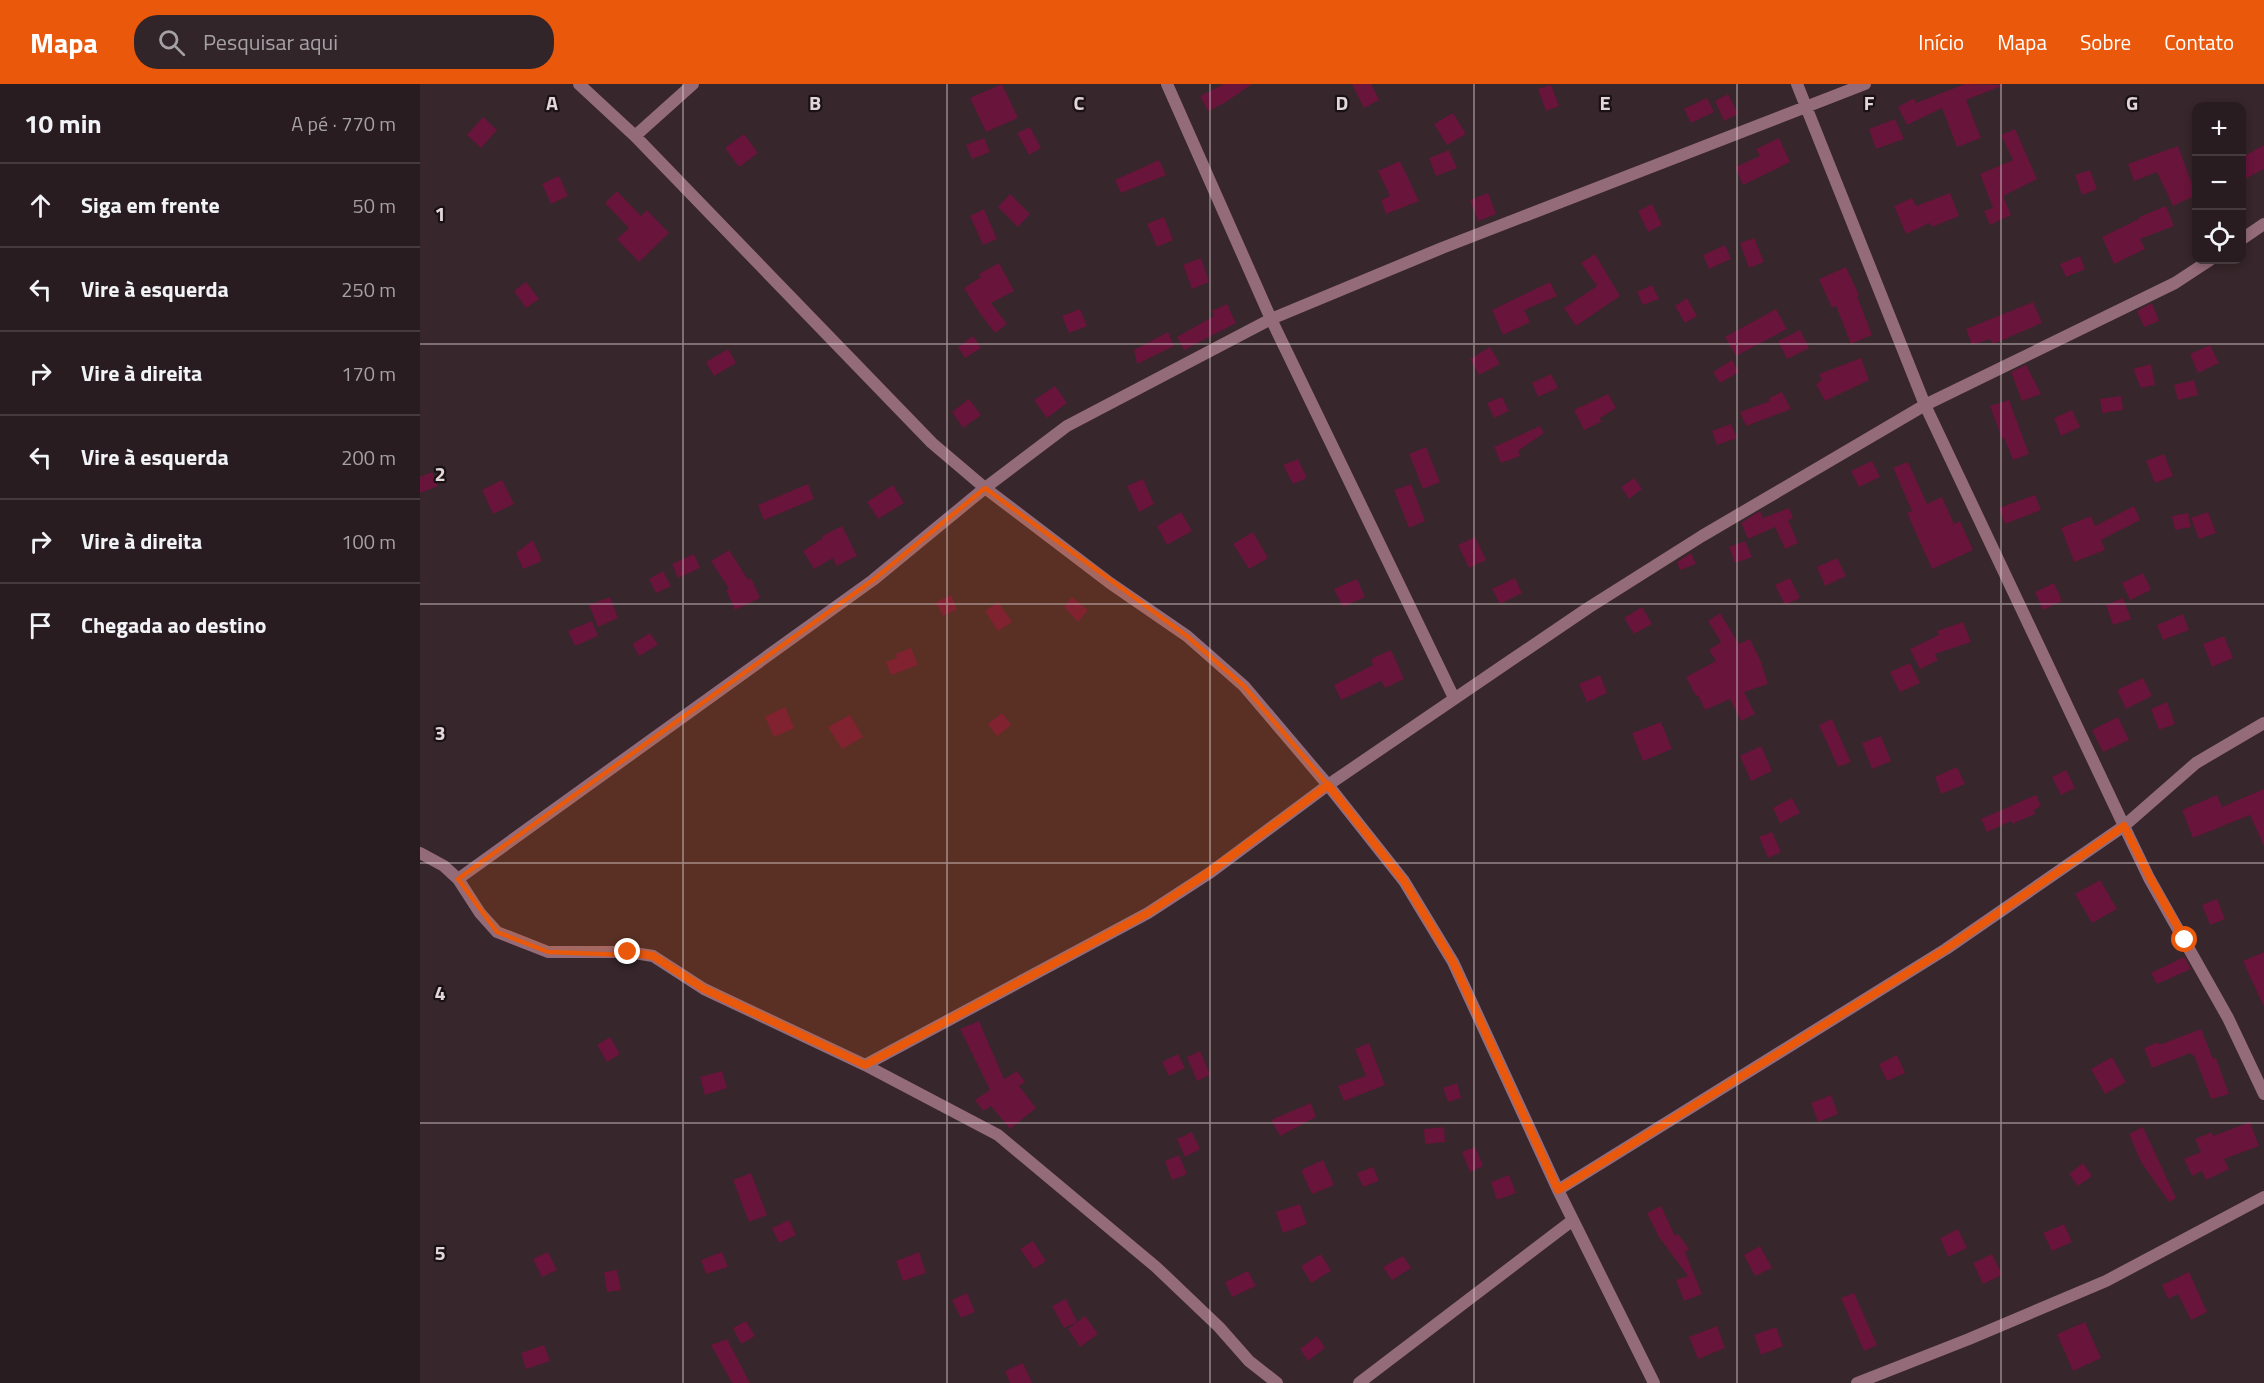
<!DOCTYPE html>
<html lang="pt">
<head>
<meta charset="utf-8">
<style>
  :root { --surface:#291c20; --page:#312529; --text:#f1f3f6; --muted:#a5a1a5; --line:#453a3e; --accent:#ea580c }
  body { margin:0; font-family:"Titillium Web",sans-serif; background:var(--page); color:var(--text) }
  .controls { position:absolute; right:18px; top:18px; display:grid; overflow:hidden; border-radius:12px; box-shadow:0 3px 9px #0003 }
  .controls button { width:54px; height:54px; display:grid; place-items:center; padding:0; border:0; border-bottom:2px solid var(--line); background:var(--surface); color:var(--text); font:30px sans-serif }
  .stop { position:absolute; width:18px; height:18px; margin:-14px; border:4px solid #ea580c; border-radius:50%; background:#fff }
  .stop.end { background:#ea580c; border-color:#fff; box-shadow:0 2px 6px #0008 }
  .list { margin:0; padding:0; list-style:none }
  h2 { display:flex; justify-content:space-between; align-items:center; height:78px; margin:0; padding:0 24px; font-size:26px }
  h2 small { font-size:20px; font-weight:400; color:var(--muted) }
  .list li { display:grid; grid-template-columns:39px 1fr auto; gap:18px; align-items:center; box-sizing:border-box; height:84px; padding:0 24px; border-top:2px solid var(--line) }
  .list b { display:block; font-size:22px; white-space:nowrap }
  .list em { font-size:20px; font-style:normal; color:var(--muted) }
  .icon { flex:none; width:33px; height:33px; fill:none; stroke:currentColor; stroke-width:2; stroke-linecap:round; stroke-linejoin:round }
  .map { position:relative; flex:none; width:1844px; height:1299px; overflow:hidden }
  header { display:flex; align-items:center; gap:36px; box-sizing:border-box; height:84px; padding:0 30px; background:var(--accent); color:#fff }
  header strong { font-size:28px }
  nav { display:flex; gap:33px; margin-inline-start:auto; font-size:21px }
  .search { width:420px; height:54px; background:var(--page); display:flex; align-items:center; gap:15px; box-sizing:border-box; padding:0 21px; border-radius:24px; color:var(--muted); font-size:22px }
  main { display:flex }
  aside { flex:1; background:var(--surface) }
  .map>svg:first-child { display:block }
  .building { fill:#68143b }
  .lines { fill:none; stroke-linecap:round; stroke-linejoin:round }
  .minor { stroke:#946b78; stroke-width:12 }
  .route { stroke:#ea580c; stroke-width:8 }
  .marked { fill:#e8590c; fill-opacity:0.2; stroke:#e8590c; stroke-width:4.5; stroke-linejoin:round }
  .grid { fill:none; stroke:#e2d6d9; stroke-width:1.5; stroke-opacity:0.55 }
  .grid-label { font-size:20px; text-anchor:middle; font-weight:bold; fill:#e2d6d9; stroke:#191114; stroke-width:4.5; stroke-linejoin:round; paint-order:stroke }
</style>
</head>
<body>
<header>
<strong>Mapa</strong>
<div class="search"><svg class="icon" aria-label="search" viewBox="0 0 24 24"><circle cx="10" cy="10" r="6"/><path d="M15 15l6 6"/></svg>Pesquisar aqui</div>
<nav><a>Início</a><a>Mapa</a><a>Sobre</a><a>Contato</a></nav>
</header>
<main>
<aside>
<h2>10 min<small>A pé · 770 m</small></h2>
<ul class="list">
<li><svg class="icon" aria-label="ahead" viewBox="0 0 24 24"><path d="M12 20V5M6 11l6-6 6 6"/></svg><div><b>Siga em frente</b></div><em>50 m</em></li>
<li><svg class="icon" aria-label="left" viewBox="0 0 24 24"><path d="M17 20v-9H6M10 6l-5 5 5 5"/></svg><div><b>Vire à esquerda</b></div><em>250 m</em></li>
<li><svg class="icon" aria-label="right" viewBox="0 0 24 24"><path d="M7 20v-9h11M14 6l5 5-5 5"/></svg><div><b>Vire à direita</b></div><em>170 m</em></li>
<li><svg class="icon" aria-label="left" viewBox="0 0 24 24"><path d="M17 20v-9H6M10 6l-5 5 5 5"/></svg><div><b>Vire à esquerda</b></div><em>200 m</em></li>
<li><svg class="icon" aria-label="right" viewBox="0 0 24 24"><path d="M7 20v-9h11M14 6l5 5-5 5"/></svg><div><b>Vire à direita</b></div><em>100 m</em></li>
<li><svg class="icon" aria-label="arrive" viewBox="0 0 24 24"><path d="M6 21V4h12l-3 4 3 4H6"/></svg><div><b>Chegada ao destino</b></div></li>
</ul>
</aside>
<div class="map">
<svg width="1844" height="1299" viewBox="0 0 1844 1299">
  <rect width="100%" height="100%" fill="#37262b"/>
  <!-- building -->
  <path class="building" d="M582 0 598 34 566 48 550 14Z
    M804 0H832L806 18 788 27 780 12Z
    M932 0H951L959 16 944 24Z
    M1545 0 1584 1 1546 16 1561 54 1537 63 1522 24 1487 41 1478 23 1494 14 1496 19Z
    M1131 1 1139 22 1126 27 1118 5Z
    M1308 10 1318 30 1304 37 1295 17Z
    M1287 14 1294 28 1271 39 1264 25Z
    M1033 29 1046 50 1027 61 1014 40Z
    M63 33 77 46 61 64 47 51Z
    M1475 35 1484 55 1456 65 1449 45Z
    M610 43 621 64 609 71 597 49Z
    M1595 45 1617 95 1583 112 1591 131 1570 141 1564 127 1573 124 1560 90 1593 76 1581 51Z
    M324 50 338 69 319 83 305 64Z
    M564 54 570 68 552 75 546 61Z
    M1359 54 1370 78 1323 101 1315 83 1340 72 1336 65Z
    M1844 61V85L1821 97V74Z
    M1758 62 1776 111 1753 122 1737 88 1714 97 1708 80Z
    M1029 66 1037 84 1016 92 1009 74Z
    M739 76 746 91 701 109 695 96Z
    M980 77 999 117 966 130 961 116 970 112 958 87Z
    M1670 86 1677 105 1662 111 1655 91Z
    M139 92 148 112 131 120 122 100Z
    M197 107 221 132 227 126 249 149 219 178 197 155 209 144 185 119Z
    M1068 109 1076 130 1058 137 1050 116Z
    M1530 109 1539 132 1512 143 1510 139 1486 150 1474 122 1492 114 1496 122Z
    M590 110 610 130 598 143 578 123Z
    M1232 120 1242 141 1228 148 1218 127Z
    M1746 122 1754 142 1720 155 1725 165 1694 180 1682 153 1719 135V133Z
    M564 125 577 155 563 161 550 132Z
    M744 133 753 156 737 163 727 140Z
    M1334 154 1344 178 1329 184 1320 159Z
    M1305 161 1311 175 1289 185 1283 171Z
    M1175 170 1200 212 1156 242 1144 224 1177 202 1161 179Z
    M1660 172 1665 185 1646 193 1640 180Z
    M781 174 789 198 772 205 763 181Z
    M579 179 594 207 571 219 587 240 575 249 559 228 544 204 561 193 559 190Z
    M1426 183 1439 211 1437 212 1452 251 1431 260 1416 222 1412 224 1399 195Z
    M106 198 119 215 106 224 94 207Z
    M1130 198 1137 212 1104 226 1110 238 1083 251 1072 226Z
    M1232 201 1239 215 1223 221 1217 208Z
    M1267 214 1277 232 1265 239 1255 222Z
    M1613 218 1622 239 1573 260 1570 255 1552 261 1546 245Z
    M1732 219 1739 237 1724 243 1717 227Z
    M807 220 816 239 764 266 757 253 794 232 792 227Z
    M660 225 667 242 649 249 642 232Z
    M1356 225 1367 245 1316 272 1305 253Z
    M1380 246 1389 264 1367 275 1358 257Z
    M748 248 754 262 717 280 714 266Z
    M553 252 561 264 545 274 538 263Z
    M1790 261 1799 279 1778 289 1770 270Z
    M1070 263 1080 280 1059 291 1050 275Z
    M308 265 316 279 294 292 286 278Z
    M1441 274 1449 296 1405 317 1396 300 1402 296 1399 290Z
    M1312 276 1319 288 1300 299 1293 288Z
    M1731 280 1735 301 1721 304 1713 285Z
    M1606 281 1621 310 1602 317 1591 288Z
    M1131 290 1138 304 1118 313 1112 299Z
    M1774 296 1778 311 1758 316 1754 301Z
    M635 302 647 319 627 334 614 316Z
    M1362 308 1371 325 1326 342 1320 328 1350 317 1349 314Z
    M1188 310 1196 324 1180 334 1181 338 1164 346 1154 326Z
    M1701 312 1703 326 1682 329 1680 315Z
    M1082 313 1089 327 1074 334 1067 319Z
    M549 315 561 331 543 344 532 328Z
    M1589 316 1609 370 1593 376 1584 354 1582 355 1570 322Z
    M1652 326 1660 343 1641 352 1634 334Z
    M1311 340 1317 354 1297 361 1292 347Z
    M1120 342 1124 349 1098 367 1100 372 1081 379 1074 363Z
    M1006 363 1020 398 1003 405 989 370Z
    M1744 370 1753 392 1735 399 1726 377Z
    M878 375 887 394 873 400 863 381Z
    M1452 377 1460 393 1439 403 1431 387Z
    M1488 378 1507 420 1522 413 1534 440 1540 437 1553 466 1512 485 1487 429 1492 427 1473 384Z
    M12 388 18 402 0 409V393Z
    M1214 394 1222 405 1209 415 1201 403Z
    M723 395 734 420 719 428 707 402Z
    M82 396 94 420 73 430 62 406Z
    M388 400 394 415 344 436 338 421Z
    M991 400 1005 437 989 444 974 406Z
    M473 401 484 419 458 435 447 418Z
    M1615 411 1621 426 1585 440 1579 424Z
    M1714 422 1720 436 1681 456 1685 466 1654 478 1641 444 1671 432 1675 442Z
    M1369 424 1373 434 1368 436 1378 459 1365 465 1355 443 1328 455 1321 439 1340 427 1343 434Z
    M761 428 772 447 747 461 737 442Z
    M1788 428 1796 449 1779 455 1771 434Z
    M1768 429 1771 443 1755 446 1752 432Z
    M422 442 437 472 416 482 413 474 394 485 383 467 403 454 402 452Z
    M833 448 848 474 829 485 813 460Z
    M1055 453 1066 476 1049 484 1038 461Z
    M113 456 122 477 103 485 96 469Z
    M1325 457 1332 473 1315 479 1309 463Z
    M309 466 328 496 331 494 340 514 315 526 306 506 309 505 291 477Z
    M1271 469 1276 480 1260 486 1257 478Z
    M274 470 280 484 258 494 252 480Z
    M1417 474 1426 492 1405 502 1397 483Z
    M243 487 251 502 236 509 229 495Z
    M1723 489 1731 506 1710 516 1702 499Z
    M1095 494 1102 509 1080 520 1072 505Z
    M1370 494 1380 514 1365 521 1355 501Z
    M937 495 945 513 923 523 914 505Z
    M1634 499 1642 517 1623 526 1615 508Z
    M531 511 537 525 523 532 516 518Z
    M190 513 198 534 178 543 169 521Z
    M652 513 668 526 658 538 644 523Z
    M1703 514 1711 535 1693 541 1686 521Z
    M578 518 592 538 578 547 565 527Z
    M1222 523 1232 540 1214 550 1204 534Z
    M1300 529 1319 560 1330 555 1341 578 1348 600 1324 608 1335 630 1321 637 1310 615 1285 626 1278 611 1276 612 1266 593 1296 577 1289 566 1301 558 1288 537Z
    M1763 530 1769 546 1743 556 1737 541Z
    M172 537 178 552 155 562 148 547Z
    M1543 538 1551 558 1515 570 1518 576 1500 585 1490 565 1519 551 1517 547Z
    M230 549 238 561 219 572 212 560Z
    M1804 552 1813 574 1792 583 1783 560Z
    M491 564 498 581 471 591 466 578 477 574 476 570Z
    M971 566 984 595 965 604 961 597 921 616 914 601 953 581 951 575Z
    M1490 579 1500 599 1480 608 1470 588Z
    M1180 591 1187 609 1167 618 1159 600Z
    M1723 594 1732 612 1706 625 1697 606Z
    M1747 618 1755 640 1739 646 1731 625Z
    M365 623 374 644 354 653 345 633Z
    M582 629 591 641 577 652 568 640Z
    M430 631 443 653 422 665 408 643Z
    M1698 633 1709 656 1683 668 1672 646Z
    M1412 635 1431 678 1418 683 1399 641Z
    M1241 638 1252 665 1223 677 1212 649Z
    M1461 652 1471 677 1452 685 1442 659Z
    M1341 662 1352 687 1331 697 1320 672Z
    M1537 683 1545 700 1521 710 1515 693Z
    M1646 686 1655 704 1641 711 1632 693Z
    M1844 705V762L1830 731 1773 754 1762 726 1797 711 1802 723Z
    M1616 711 1621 722 1614 726 1615 730 1592 740 1591 737 1567 748 1561 735Z
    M1372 714 1380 729 1360 739 1353 724Z
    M1352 748 1361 768 1348 774 1339 753Z
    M1680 796 1697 825 1672 839 1655 810Z
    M1797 815 1805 835 1790 841 1782 821Z
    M1844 868V923L1823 877Z
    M1764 873 1771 885 1737 900 1731 889Z
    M559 937 584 995 597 987 605 998 599 1002 616 1024 590 1045 571 1022 563 1027 555 1016 570 1006 540 945Z
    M1781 945 1793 975 1796 974 1809 1010 1791 1015 1774 971H1772L1770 969 1732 984 1724 964 1738 958 1739 961Z
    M190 953 200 970 187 978 177 961Z
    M949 959 965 1001 924 1017 918 1002 946 992 935 965Z
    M780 967 790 991 777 997 767 973Z
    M758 970 765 984 749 992 742 978Z
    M1477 971 1485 989 1467 997 1459 980Z
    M1692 973 1706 998 1685 1010 1671 985Z
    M302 987 307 1004 285 1011 280 993Z
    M1037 999 1041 1014 1028 1018 1023 1004Z
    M1411 1011 1418 1030 1398 1038 1391 1019Z
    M891 1019 896 1033 860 1052 851 1036Z
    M1830 1038 1839 1062 1804 1075 1809 1085 1786 1096 1782 1087 1772 1092 1764 1075 1781 1068 1775 1055 1792 1048 1793 1052Z
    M1024 1043 1025 1058 1005 1060 1004 1045Z
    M1723 1043 1756 1114 1749 1118 1721 1078 1709 1050Z
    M772 1048 780 1065 765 1073 757 1055Z
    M1055 1063 1063 1082 1050 1088 1042 1068Z
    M759 1071 767 1090 752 1096 745 1077Z
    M903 1076 914 1101 892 1110 881 1086Z
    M1663 1079 1672 1092 1658 1102 1649 1090Z
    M953 1083 959 1097 943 1103 937 1089Z
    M331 1089 347 1131 329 1138 313 1096Z
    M1089 1091 1096 1109 1077 1116 1071 1098Z
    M880 1120 887 1140 863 1149 856 1128Z
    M1241 1122 1255 1152 1258 1150 1269 1165 1265 1168 1282 1210 1264 1217 1256 1196 1268 1192 1239 1153 1227 1129Z
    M369 1136 376 1151 359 1159 352 1144Z
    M1644 1140 1652 1158 1632 1167 1623 1149Z
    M1538 1145 1547 1164 1528 1173 1520 1154Z
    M613 1157 626 1177 614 1185 600 1165Z
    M1340 1162 1352 1184 1335 1192 1324 1171Z
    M128 1168 137 1186 122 1193 113 1175Z
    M302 1168 308 1183 286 1190 281 1176Z
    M499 1168 506 1189 483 1197 476 1177Z
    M901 1170 911 1187 891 1199 881 1182Z
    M1572 1170 1582 1191 1563 1200 1553 1179Z
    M983 1172 991 1184 972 1196 963 1183Z
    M197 1186 201 1206 187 1208 184 1188Z
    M828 1187 836 1202 812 1213 805 1198Z
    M1769 1188 1787 1228 1771 1236 1758 1210 1748 1215 1742 1201Z
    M547 1209 555 1228 541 1234 532 1216Z
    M1434 1209 1457 1261 1444 1267 1421 1214Z
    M646 1215 657 1238 644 1244 632 1222Z
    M665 1232 678 1250 660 1263 648 1245Z
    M326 1237 335 1252 321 1260 313 1244Z
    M1665 1238 1681 1274 1653 1287 1637 1250Z
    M1297 1242 1305 1264 1278 1275 1269 1253Z
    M1356 1243 1363 1262 1341 1271 1334 1251Z
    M897 1252 905 1264 888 1277 880 1265Z
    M307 1255 330 1299H312L291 1261Z
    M124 1261 130 1277 106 1285 101 1269Z
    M603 1279 612 1299H590L585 1287Z"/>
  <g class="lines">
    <!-- minor -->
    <path class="minor" d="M159 0 215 52 512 359 565 404 690 499 767 552 824 602 908 701 984 797 1033 878 1138 1106 1234 1299
      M747 0 851 235 1034 614
      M1377 0 1505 321 1704 742 1729 794 1808 934 1844 1010
      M215 52 273 0
      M1822 155 1844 140
      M0 769 24 782 38 795 60 829 77 848 128 868H208L233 872 284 905 445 981 578 1051 736 1183 799 1243 829 1277 857 1299
      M38 795 453 496 565 404 647 342 851 235 1022 164 1445 0
      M445 981 728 829 791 788 908 701 1081 583 1168 524 1282 452 1505 321 1755 199 1790 176
      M1138 1106 1526 865 1704 742 1776 679 1844 639
      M939 1299 1153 1136
      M1437 1299 1549 1255 1686 1197 1844 1113"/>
  </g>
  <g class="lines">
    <!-- route -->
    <path class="route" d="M208 868 233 872 284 905 445 981 728 829 790 788 908 701 984 797 1033 878 1138 1106 1526 865 1704 742 1730 794 1765 856"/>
  </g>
  <!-- marked area -->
  <path class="marked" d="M565 404 767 552 824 602 908 701 728 829 445 981 284 905 233 872 128 868 77 848 38 795 453 496Z"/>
  <!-- grid -->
  <path class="grid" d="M263 0V1299M527 0V1299M790 0V1299M1054 0V1299M1317 0V1299M1581 0V1299M0 260H1844M0 520H1844M0 779H1844M0 1039H1844"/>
  <g class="grid-label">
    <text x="132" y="26">A</text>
    <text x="395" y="26">B</text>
    <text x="659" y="26">C</text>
    <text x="922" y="26">D</text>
    <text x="1185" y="26">E</text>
    <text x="1449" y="26">F</text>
    <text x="1712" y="26">G</text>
    <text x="20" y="137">1</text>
    <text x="20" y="397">2</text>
    <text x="20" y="656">3</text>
    <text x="20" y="916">4</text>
    <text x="20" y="1176">5</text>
  </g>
</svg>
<div class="controls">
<button>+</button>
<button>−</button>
<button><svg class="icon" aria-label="locate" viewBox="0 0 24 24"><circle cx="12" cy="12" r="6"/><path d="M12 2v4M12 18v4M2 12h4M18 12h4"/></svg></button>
</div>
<div class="stop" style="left:1765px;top:856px"></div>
<div class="stop end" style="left:208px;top:868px"></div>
</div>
</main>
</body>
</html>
